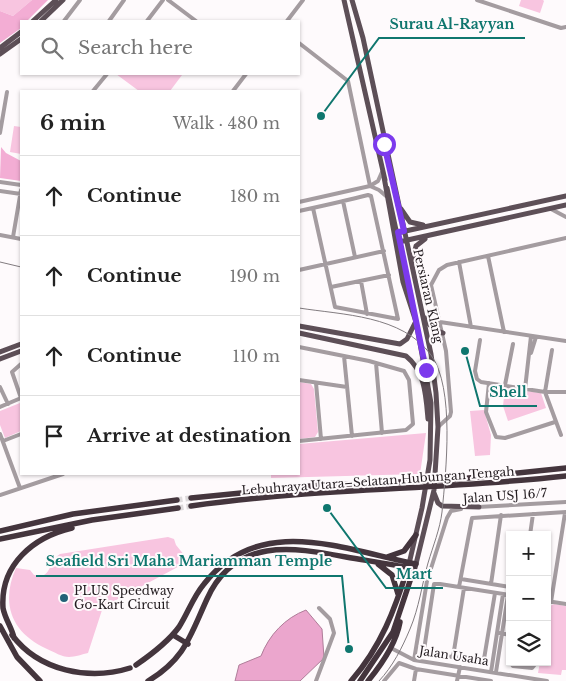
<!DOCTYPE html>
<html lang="en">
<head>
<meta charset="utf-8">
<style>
  :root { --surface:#fff; --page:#f6f6f6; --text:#222; --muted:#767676; --line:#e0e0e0 }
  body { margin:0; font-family:"Libre Baskerville",serif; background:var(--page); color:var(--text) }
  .controls { position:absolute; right:15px; bottom:15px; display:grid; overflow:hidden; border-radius:0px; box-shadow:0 1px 4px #0004 }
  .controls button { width:45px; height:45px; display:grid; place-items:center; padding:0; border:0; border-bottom:1px solid var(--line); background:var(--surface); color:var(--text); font:25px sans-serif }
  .stop { position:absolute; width:15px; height:15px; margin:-11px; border:4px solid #7c3aed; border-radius:50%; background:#fff }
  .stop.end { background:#7c3aed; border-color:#fff; box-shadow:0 1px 5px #0008 }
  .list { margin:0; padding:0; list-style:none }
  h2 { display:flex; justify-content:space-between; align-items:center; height:65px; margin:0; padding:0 20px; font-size:21px }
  h2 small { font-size:16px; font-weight:400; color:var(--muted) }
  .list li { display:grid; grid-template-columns:32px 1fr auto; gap:15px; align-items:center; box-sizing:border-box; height:80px; padding:0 20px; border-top:1px solid var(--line) }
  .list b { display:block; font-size:19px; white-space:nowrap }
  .list em { font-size:16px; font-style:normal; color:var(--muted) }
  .icon { flex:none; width:28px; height:28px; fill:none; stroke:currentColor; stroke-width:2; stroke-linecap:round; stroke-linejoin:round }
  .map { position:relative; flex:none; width:566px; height:681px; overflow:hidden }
  .search { position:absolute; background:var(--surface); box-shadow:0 1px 4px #0004; left:20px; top:20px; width:280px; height:55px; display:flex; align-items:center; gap:12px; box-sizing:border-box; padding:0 18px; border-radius:0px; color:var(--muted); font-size:19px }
  .panel { position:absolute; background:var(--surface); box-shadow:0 1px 4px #0004; left:20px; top:90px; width:280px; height:385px; border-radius:0px }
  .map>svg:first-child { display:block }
  .green { fill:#f8c5e0 }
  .forest { fill:#f3add4 }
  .water { fill:#eba6cd; stroke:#af7d99 }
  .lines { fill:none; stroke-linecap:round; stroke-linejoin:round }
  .highway-tunnel { stroke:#ddd9db; stroke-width:5.5; stroke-dasharray:5.5 3; stroke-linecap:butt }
  .minor { stroke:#a49ca0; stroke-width:4 }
  .major { stroke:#5d4f57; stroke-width:5 }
  .highway { stroke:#44353d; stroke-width:5.5 }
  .tram { stroke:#827c80; stroke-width:1 }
  .route { stroke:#7c3aed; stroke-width:6 }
  .poi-dot { fill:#226277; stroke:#fefafc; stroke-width:2 }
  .labels { text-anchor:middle; stroke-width:4; stroke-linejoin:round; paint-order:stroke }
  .street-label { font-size:12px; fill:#231c20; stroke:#fefafc }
  .poi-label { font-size:12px; fill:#231c20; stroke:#fefafc; text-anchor:start }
  .leader { fill:none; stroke:#0f766e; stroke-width:2 }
  .callout-dot { fill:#0f766e; stroke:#fefafc; stroke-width:2 }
  .callout-label { font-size:14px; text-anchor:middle; font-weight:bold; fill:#0f766e; stroke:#fefafc; stroke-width:4; stroke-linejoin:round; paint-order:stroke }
</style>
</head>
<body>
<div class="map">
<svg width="566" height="681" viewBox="0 0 566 681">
  <rect width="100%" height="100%" fill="#fefafc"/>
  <!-- green -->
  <path class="green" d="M0 0H32L13 16 0 11Z
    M521 0H543L544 1 540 13 519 6Z
    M116 74H180L182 75 170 91H139Z
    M14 126 21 127V154L10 152Z
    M299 382 311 384 314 389 318 432 315 437 299 439Z
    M505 388 541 393 546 408 508 421 503 406Z
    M20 403 21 431 5 438 0 425V411Z
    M484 410 491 435 490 455 475 456 470 411Z
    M426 433 420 474 271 478V474H299V444Z
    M168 537 174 539 176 545 189 561 103 607 88 653C83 654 75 657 69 657 62 657 54 652 47 649 12 633 0 604 16 568L30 570 34 575 42 576C52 572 50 560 60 554Z
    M554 604 566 606V670H562L561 675 538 673 540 662H547V621L550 606Z"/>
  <!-- forest -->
  <path class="forest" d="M32 0H48L27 21H21V28L0 43V11L13 16Z
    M1 147 6 153 21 161V181L0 178Z"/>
  <!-- water -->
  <path class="water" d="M306 610 322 629 324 658 300 681H235L239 665 261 656C269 635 285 618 306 610Z"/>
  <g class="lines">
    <!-- highway-tunnel -->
    <path class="highway-tunnel" d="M177 500 191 498
      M178 508 191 506"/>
    <!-- minor -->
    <path class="minor" d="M168 0 196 21
      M477 0 561 28 566 27
      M64 21 80 0
      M109 21 124 0
      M147 21 163 0
      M287 21 303 0
      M299 43 348 81 370 186
      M93 91 107 74
      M233 91 246 74
      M0 133 7 92
      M0 182 21 185
      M370 186 379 190 386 196
      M0 191 21 194
      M343 201 355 257
      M299 202 370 186 378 181 382 172
      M551 209 566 217
      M299 211C322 206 345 201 368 195L371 196 398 319 335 307 313 208
      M0 235 21 239
      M13 237 21 190
      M488 256 504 332
      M459 262 471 327
      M299 270 384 251
      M361 281 367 314
      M331 287 389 275
      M440 322 566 341
      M480 340 475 371 477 379 481 382 545 392H566
      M299 347 369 361 404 371 409 380 413 424 406 430 299 441
      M552 350 545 392 561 435
      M531 353 536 337
      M344 356 352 436
      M376 363 382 433
      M21 364 12 372 21 398
      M299 380 347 387
      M316 383 321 439
      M489 383 486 412 496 437 505 438 555 422
      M505 385 513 344
      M0 387 8 404
      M525 389 531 336
      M0 407 21 398
      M438 427 450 416 451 412 446 351 431 285 439 270 447 265 566 238
      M0 434 20 488
      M3 441 21 434
      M0 495 63 474
      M478 507 566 502
      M530 535 533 514
      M461 579 510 587
      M491 584 501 515
      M459 587 472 518 566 512
      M495 593 484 659 477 660 429 654 424 650 434 584H440L510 595
      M547 601 566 604
      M551 602 565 513
      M500 633 510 635
      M391 648 414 660 547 681
      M510 650V662
      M453 657 464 588
      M414 660 427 581 447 518 451 511 461 509
      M510 662 513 666 532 668 537 662
      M491 672 503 594
      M496 672 508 595
      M316 681 334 633 330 619 319 608
      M384 681 399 663 416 669 491 681
      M414 681 416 669
      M457 681 460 667"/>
    <!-- major -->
    <path class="major" d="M344 0 385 180
      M352 0 363 38 431 354 436 393 438 427 434 490 415 568
      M33 21 56 0
      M41 21 63 0
      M0 48 21 32
      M0 54 21 39
      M384 177 403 282 416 322 431 403 430 460 422 508 409 564
      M387 188 413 309
      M401 209 410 222 423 225
      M401 232 566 196
      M403 241 566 205
      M412 262 416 246 425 239
      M425 318 433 329 443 333
      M299 326 400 344 407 339 415 323
      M299 333 406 356C425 371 426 396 428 419
      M0 352 21 344
      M0 359 21 351
      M434 493 438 503 442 506 479 507"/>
    <!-- highway -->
    <path class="highway" d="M191 498 320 485 449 480 566 468
      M191 506C315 488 441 490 566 476
      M0 531 73 514 177 500
      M0 539 92 520 178 508
      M387 557 404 551 416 535
      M378 564 392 575 398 594
      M0 626 17 657 40 681
      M12 635C39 671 89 681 130 668
      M173 635 188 644
      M14 638C12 628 5 619 3 608 0 564 34 537 72 528
      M136 665C152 654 168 642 179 627 188 613 193 597 204 584 259 513 342 549 416 564
      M148 681C185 659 190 636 207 599 235 537 292 547 346 557 369 561 392 564 414 569L393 632 360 681
      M351 681C381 647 395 609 408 567
      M368 681C382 664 396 644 400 622"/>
    <!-- tram -->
    <path class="tram" d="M0 262 21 267
      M299 308C343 315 402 315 431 355 455 388 446 471 442 512 440 529 433 546 428 563 422 584 419 608 410 629 402 648 393 666 379 681"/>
  </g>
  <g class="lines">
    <!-- route -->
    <path class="route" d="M384 144 404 231 398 232 426 370"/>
  </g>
  <!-- markers -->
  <circle class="poi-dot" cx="64" cy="598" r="5"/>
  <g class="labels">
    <!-- street labels -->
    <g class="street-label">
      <text transform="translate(428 296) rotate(77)" y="4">Persiaran Klang</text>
      <text transform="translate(378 481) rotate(-4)" y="4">Lebuhraya Utara–Selatan Hubungan Tengah</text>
      <text transform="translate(505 496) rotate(-4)" y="4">Jalan USJ 16/7</text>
      <text transform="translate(454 656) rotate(9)" y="4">Jalan Usaha</text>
    </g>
    <!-- poi labels -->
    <g class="poi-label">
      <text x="74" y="595">PLUS Speedway<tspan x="74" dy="14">Go-Kart Circuit</tspan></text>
    </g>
  </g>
  <!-- callouts -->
  <path class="leader" d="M321 116L379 38H525M465 351L480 406H537M349 649L342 576H36M327 508L386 588H443"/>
  <g class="callout-dot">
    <circle cx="321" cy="116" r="5"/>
    <circle cx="465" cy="351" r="5"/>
    <circle cx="349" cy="649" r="5"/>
    <circle cx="327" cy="508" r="5"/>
  </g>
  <g class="callout-label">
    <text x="452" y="29">Surau Al-Rayyan</text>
    <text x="508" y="397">Shell</text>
    <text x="189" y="566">Seafield Sri Maha Mariamman Temple</text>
    <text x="414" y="579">Mart</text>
  </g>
</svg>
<div class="controls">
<button>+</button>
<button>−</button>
<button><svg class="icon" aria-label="layers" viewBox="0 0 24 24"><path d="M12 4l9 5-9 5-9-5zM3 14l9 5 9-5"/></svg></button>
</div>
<div class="stop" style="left:384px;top:144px"></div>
<div class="stop end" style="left:426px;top:370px"></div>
<div class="search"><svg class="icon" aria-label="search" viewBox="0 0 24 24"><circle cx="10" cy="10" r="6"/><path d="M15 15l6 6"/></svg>Search here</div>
<section class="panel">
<h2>6 min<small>Walk · 480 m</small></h2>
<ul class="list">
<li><svg class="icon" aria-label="ahead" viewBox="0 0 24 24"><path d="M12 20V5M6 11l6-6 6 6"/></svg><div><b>Continue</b></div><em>180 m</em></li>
<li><svg class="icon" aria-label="ahead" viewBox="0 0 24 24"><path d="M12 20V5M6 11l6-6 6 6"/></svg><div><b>Continue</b></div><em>190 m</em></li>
<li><svg class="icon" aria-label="ahead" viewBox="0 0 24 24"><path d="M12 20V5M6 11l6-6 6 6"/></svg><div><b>Continue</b></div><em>110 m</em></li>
<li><svg class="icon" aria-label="arrive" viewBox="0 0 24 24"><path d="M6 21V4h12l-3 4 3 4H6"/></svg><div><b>Arrive at destination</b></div></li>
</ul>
</section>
</div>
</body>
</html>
